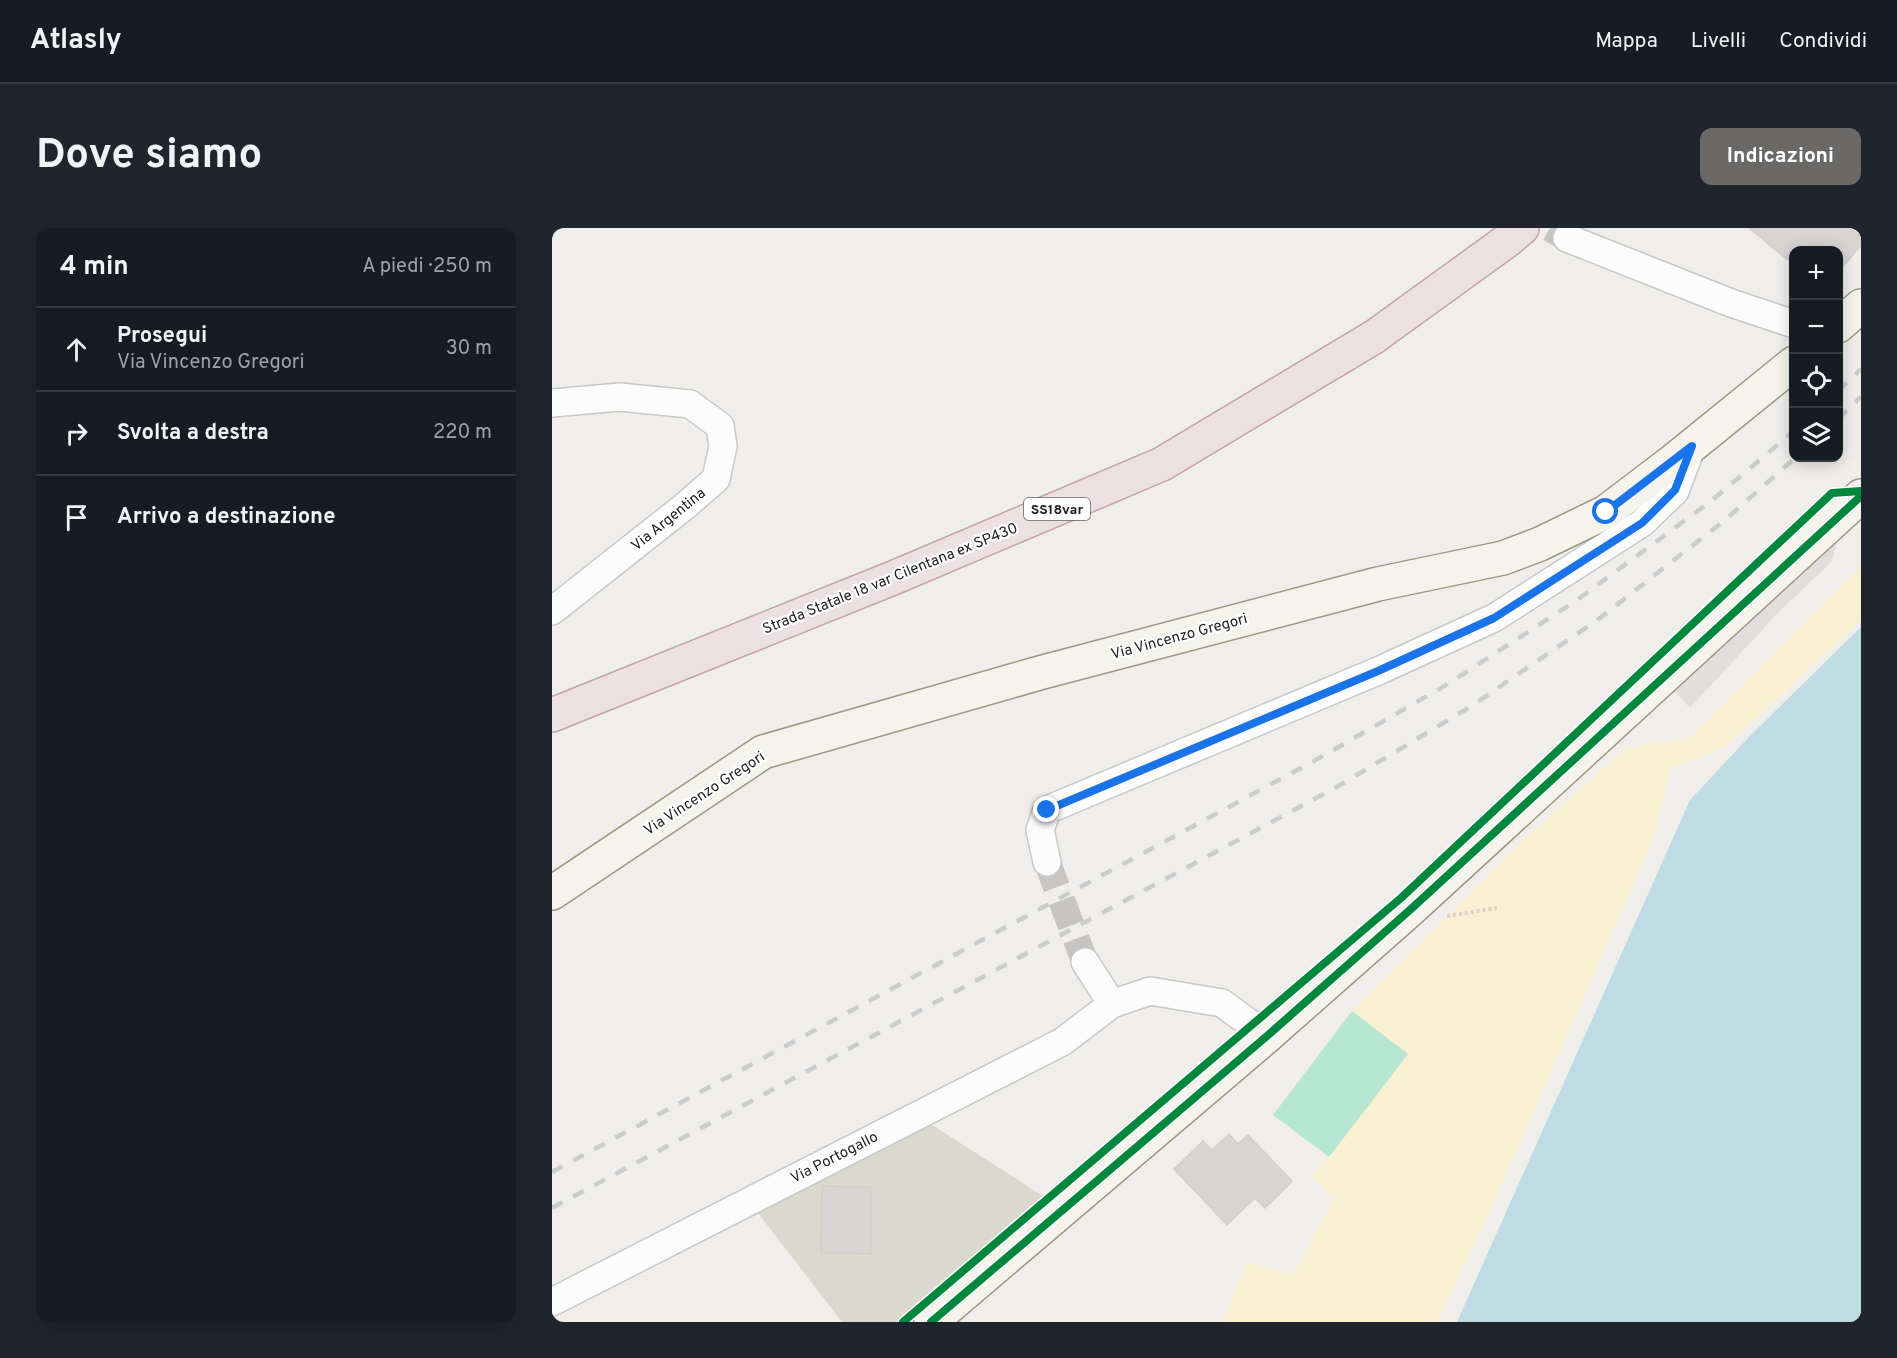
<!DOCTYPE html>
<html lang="it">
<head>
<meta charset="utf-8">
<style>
  :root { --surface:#171b24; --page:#20242c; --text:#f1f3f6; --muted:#9ea1a6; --line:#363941; --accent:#6a6968 }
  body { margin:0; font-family:Overpass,sans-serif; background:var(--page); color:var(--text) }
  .controls { position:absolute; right:18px; top:18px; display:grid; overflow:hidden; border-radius:12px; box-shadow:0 3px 15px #0003 }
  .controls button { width:54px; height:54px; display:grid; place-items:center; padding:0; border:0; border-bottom:2px solid var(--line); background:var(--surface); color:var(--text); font:30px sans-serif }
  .stop { position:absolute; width:18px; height:18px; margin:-14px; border:4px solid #1a73e8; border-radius:50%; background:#fff }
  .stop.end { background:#1a73e8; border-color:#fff; box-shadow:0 2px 6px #0008 }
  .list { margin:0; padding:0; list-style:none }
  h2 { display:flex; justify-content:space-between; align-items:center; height:78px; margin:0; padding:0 24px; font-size:26px }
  h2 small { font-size:20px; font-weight:400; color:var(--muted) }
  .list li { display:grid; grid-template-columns:39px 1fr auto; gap:18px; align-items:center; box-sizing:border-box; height:84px; padding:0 24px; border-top:2px solid var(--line) }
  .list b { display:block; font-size:22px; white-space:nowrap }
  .list p { margin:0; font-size:20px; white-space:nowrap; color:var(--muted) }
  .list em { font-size:20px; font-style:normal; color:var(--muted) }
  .icon { flex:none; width:33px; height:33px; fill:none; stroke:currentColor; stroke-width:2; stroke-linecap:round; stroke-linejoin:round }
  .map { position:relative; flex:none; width:1309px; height:1094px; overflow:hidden; border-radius:12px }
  header { display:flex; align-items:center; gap:36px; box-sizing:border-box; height:84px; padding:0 30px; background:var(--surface); border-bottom:2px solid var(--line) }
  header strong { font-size:28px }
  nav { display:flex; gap:33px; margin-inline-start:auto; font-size:21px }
  .intro { display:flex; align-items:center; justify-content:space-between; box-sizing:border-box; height:144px; padding:0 36px }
  h1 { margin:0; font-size:42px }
  .button { padding:15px 27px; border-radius:12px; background:var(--accent); color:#fff; font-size:21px; font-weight:700 }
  main { display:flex; gap:36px; padding:0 36px }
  aside { flex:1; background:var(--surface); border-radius:12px; box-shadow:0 3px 15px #0003 }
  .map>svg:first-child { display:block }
  .construction { fill:#d9d9cd }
  .sand { fill:#f8f0d0 }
  .pitch { fill:#b7e6d2 }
  .parking { fill:#e0dfde }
  .water { fill:#bfdbe3 }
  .building { fill:#d7d4d2; stroke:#d3d0cc; stroke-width:1.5 }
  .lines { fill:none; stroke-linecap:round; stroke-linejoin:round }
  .street-tunnel { stroke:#c7c5c3; stroke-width:27; stroke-dasharray:27 14; stroke-linecap:butt }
  .street-casing { stroke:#c9c8c7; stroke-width:30 }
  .secondary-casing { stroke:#999a82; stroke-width:36 }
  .highway-casing { stroke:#c5a2ac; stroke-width:36 }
  .path { stroke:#dccecd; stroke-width:4; stroke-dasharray:3 3; stroke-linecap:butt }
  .street { stroke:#fdfcfc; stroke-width:27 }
  .secondary { stroke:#f4f4ed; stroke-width:33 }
  .highway { stroke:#ece0e2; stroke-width:33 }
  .rail { stroke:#ccc; stroke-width:4.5; stroke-dasharray:12 12; stroke-linecap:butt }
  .cycleway-casing { stroke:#fff; stroke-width:11 }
  .cycleway { stroke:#00873e; stroke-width:8 }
  .route { stroke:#1a73e8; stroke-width:8 }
  .labels { text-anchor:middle; stroke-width:4.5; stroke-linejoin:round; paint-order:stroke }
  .shield { fill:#fff; stroke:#646464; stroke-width:1.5 }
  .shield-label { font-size:14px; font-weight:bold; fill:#222 }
  .street-label { font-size:15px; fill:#222; stroke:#fff }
</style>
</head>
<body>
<header>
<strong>Atlasly</strong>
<nav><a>Mappa</a><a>Livelli</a><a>Condividi</a></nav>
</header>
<div class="intro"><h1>Dove siamo</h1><a class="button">Indicazioni</a></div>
<main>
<aside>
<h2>4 min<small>A piedi · 250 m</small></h2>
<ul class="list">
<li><svg class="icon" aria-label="ahead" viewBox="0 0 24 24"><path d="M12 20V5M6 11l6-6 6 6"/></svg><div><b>Prosegui</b><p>Via Vincenzo Gregori</p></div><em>30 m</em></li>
<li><svg class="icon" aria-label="right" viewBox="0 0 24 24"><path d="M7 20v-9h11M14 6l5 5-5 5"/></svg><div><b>Svolta a destra</b></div><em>220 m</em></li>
<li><svg class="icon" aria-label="arrive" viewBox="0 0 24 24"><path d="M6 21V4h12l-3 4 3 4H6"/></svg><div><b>Arrivo a destinazione</b></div></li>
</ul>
</aside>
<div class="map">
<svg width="1309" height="1094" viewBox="0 0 1309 1094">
  <rect width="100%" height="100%" fill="#f0eeeb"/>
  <!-- construction -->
  <path class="construction" d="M377 895 494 970 345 1094H290L206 985Z"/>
  <!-- sand -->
  <path class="sand" d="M1309 338V392L1174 518 1118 541 1102 609 939 981 885 1094H670L696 1034 742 1047 782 971 760 948 856 826 800 783 977 607 1074 520 1139 509Z"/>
  <!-- pitch -->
  <path class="pitch" d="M800 783 856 826 777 929 721 887Z"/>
  <!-- parking -->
  <path class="parking" d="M1288 304 1280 333 1224 387 1138 480 1119 460Z"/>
  <!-- water -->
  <path class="water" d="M1309 399V1094H905L1138 572 1198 508Z"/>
  <!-- building -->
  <path class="building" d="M1197 0H1298L1309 9V17L1286 45V22H1242V37Z
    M677 906 686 916 696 907 740 953 713 980 703 970 675 997 622 941 651 913 660 922Z
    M270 958 319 959V1026L269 1025Z"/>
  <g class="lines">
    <!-- street-tunnel -->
    <path class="street-tunnel" d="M998 0 1015 10
      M495 634 533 734"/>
    <!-- street casing -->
    <g class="street-casing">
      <path id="street" d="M1015 10 1179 75 1242 96
        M0 175 68 169 138 176 168 198 171 218 164 251 133 278 0 383
        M495 634 488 602 495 582 826 443 942 390 1090 295 1123 263 1140 218
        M533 734 560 776 598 763 670 775 715 808
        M0 1074 510 814 560 776"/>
    </g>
    <!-- secondary casing -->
    <g class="secondary-casing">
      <path id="secondary" d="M1286 98 1309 78
        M0 665 211 524 491 444 826 356 951 330 988 316 1054 284 1121 233 1242 135
        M379 1094 715 808 859 681 1309 268"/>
    </g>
    <!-- highway casing -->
    <g class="highway-casing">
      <path id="highway" d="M0 487 341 350 610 236 822 109 956 12 970 0"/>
    </g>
    <!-- path -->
    <path class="path" d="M895 688 945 680"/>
    <!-- street -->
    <use href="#street" class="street"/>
    <!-- secondary -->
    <use href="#secondary" class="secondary"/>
    <!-- highway -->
    <use href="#highway" class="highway"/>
    <!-- rail -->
    <path class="rail" d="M1286 163 1309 141
      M1286 191 1309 169
      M0 944 762 533 896 456 1025 372 1158 274 1242 203
      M0 980 783 560 918 479 1048 390 1173 292 1243 230"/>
    <!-- cycleway casing -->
    <g class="cycleway-casing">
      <path id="cycleway" d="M351 1094 849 670 1280 265 1309 263
        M379 1094 715 808 859 681 1309 268"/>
    </g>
    <!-- cycleway -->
    <use href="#cycleway" class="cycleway"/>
  </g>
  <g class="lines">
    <!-- route -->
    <path class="route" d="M495 582 826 443 942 390 1090 295 1123 262 1140 218 1054 284"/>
  </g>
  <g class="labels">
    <!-- shield labels -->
    <rect class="shield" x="472" y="270" width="66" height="22" rx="4.5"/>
    <g class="shield-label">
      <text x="505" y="286">SS18var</text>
    </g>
    <!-- street labels -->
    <g class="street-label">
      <text transform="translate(116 291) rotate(-39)" y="5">Via Argentina</text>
      <text transform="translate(338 350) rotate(-22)" y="5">Strada Statale 18 var Cilentana ex SP430</text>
      <text transform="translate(627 408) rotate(-15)" y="5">Via Vincenzo Gregori</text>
      <text transform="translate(152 565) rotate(-33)" y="5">Via Vincenzo Gregori</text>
      <text transform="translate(282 929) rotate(-27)" y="5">Via Portogallo</text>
    </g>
  </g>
</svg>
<div class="controls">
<button>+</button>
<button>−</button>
<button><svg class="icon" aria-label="locate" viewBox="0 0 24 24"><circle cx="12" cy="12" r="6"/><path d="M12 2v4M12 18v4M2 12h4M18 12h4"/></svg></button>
<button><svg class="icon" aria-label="layers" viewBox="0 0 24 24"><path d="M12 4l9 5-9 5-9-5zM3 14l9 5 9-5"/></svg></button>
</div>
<div class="stop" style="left:1054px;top:284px"></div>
<div class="stop end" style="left:495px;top:582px"></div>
</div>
</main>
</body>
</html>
